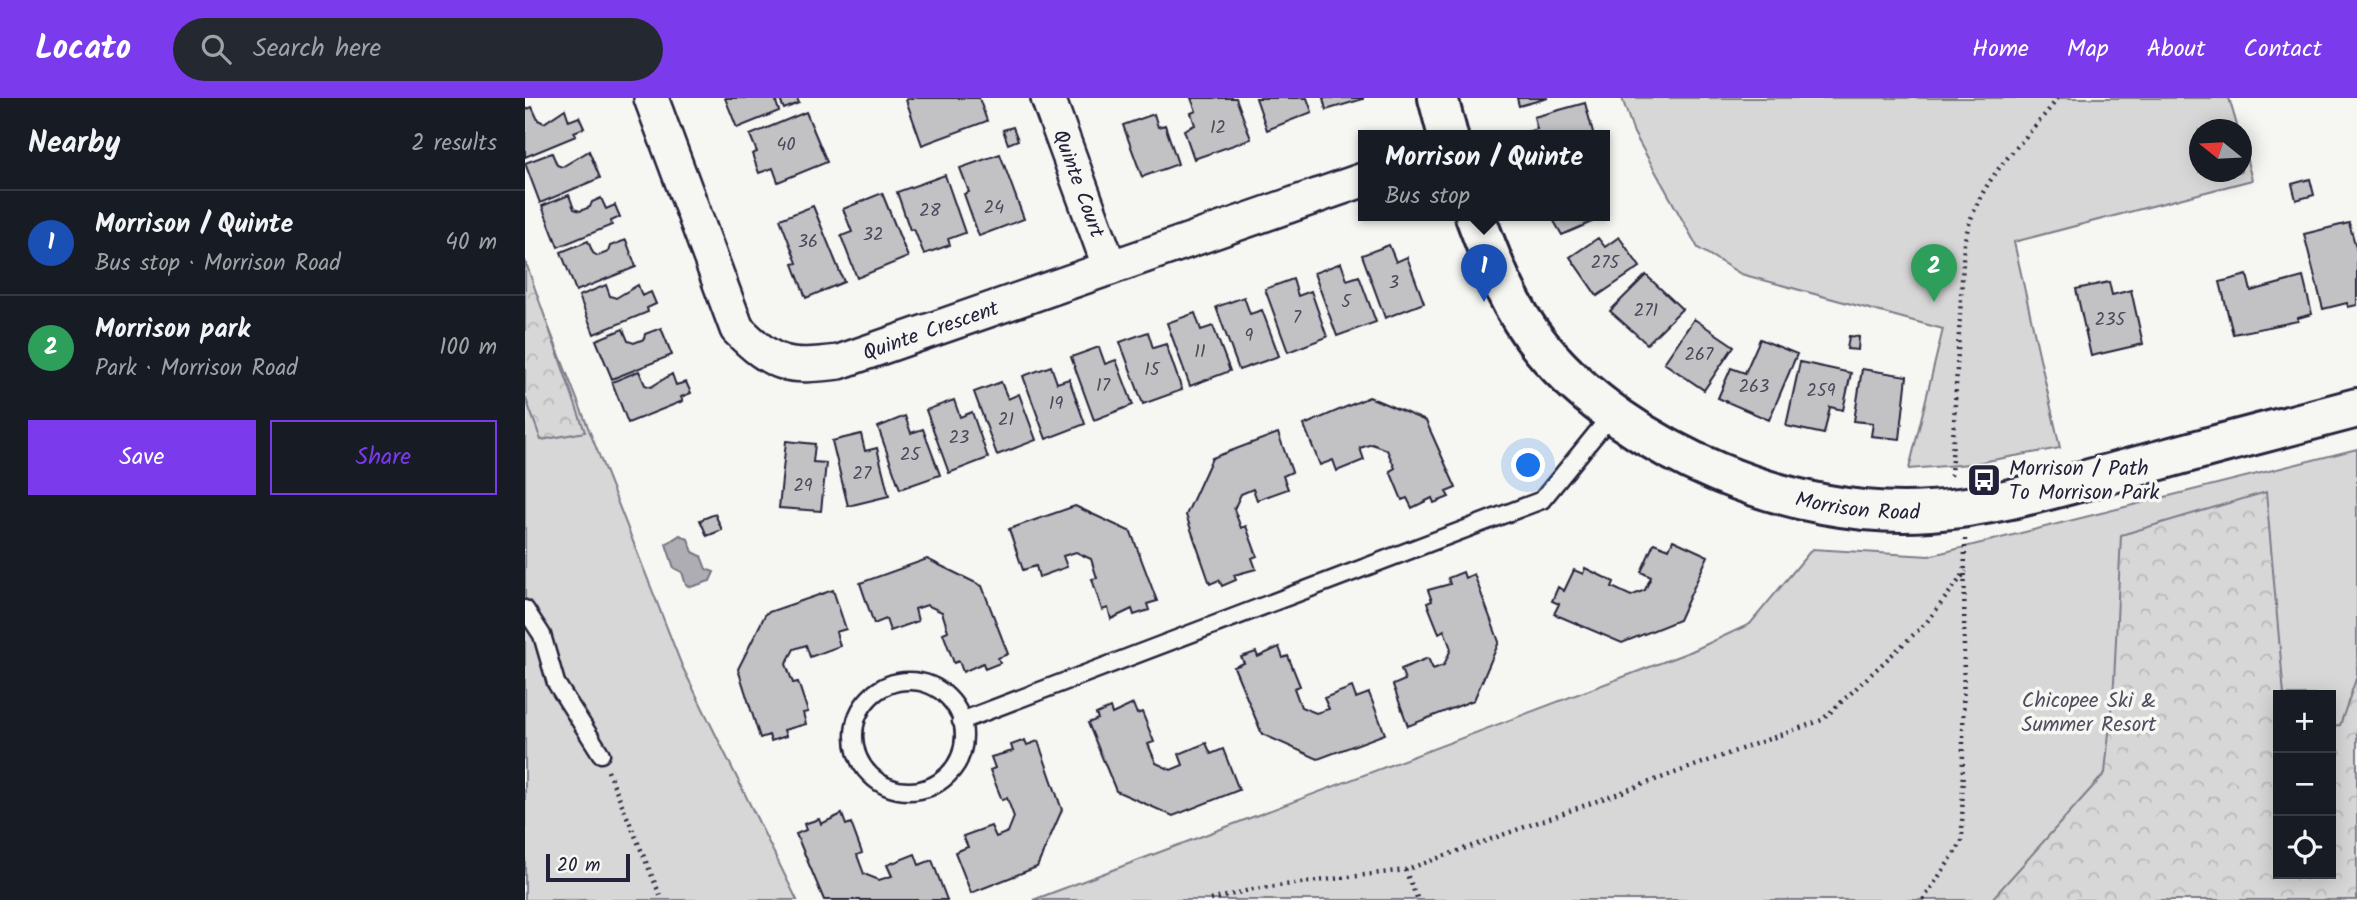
<!DOCTYPE html>
<html lang="en">
<head>
<meta charset="utf-8">
<style>
  :root { --surface:#171b24; --page:#242831; --text:#f1f3f6; --muted:#9ea1a6; --line:#363941; --accent:#7c3aed }
  body { margin:0; font-family:Kalam,sans-serif; background:var(--page); color:var(--text) }
  .controls { position:absolute; right:21px; bottom:21px; display:grid; overflow:hidden; border-radius:0px; box-shadow:0 4px 18px #0003 }
  .controls button { width:63px; height:63px; display:grid; place-items:center; padding:0; border:0; border-bottom:2px solid var(--line); background:var(--surface); color:var(--text); font:35px sans-serif }
  .compass { position:absolute; left:1664px; top:21px; width:63px; height:63px; border-radius:50%; background:var(--surface); box-shadow:0 4px 18px #0003; rotate:288deg }
  .scale { position:absolute; left:21px; bottom:18px; width:84px; box-sizing:border-box; padding-left:7px; border:4px solid #22223b; border-top:0; font-size:19px; line-height:24px; white-space:nowrap; color:#22223b; -webkit-text-stroke:5px #f6f6f2; paint-order:stroke }
  .you { position:absolute; left:1004px; top:368px; width:24px; height:24px; margin:-18px; border:5px solid #fff; border-radius:50%; background:#1a73e8; box-shadow:0 0 0 10px #1a73e833 }
  .badge { display:grid; place-items:center; width:46px; height:46px; border-radius:50%; background:var(--accent); color:#fff; font-size:23px; font-weight:700 }
  .pin { position:absolute; translate:-50% -58px; filter:drop-shadow(0 2px 4px #0008) }
  .pin::after { content:''; position:absolute; top:37px; width:24px; height:21px; background:inherit; clip-path:polygon(0 0,100% 0,50% 100%) }
  .popup { position:absolute; left:833px; top:32px; width:252px; height:91px; box-sizing:border-box; display:grid; place-content:center; border-radius:0px; background:var(--surface); filter:drop-shadow(0 2px 5px #0005); font-size:23px; white-space:nowrap; color:var(--muted) }
  .popup b { font-size:26px; color:var(--text) }
  .popup::after { content:''; position:absolute; left:50%; top:100%; margin-left:-14px; border:14px solid transparent; border-top-color:var(--surface) }
  .list { margin:0; padding:0; list-style:none }
  h2 { display:flex; justify-content:space-between; align-items:center; height:91px; margin:0; padding:0 28px; font-size:30px }
  h2 small { font-size:23px; font-weight:400; color:var(--muted) }
  .list li { display:grid; grid-template-columns:46px 1fr auto; gap:21px; align-items:center; box-sizing:border-box; height:105px; padding:0 28px; border-top:2px solid var(--line) }
  .list b { display:block; font-size:26px; white-space:nowrap }
  .list p { margin:0; font-size:23px; white-space:nowrap; color:var(--muted) }
  .list em { font-size:23px; font-style:normal; color:var(--muted) }
  .actions { display:flex; gap:14px; padding:21px 28px }
  .actions a { flex:1; padding:16px 0; border:2px solid var(--accent); border-radius:0px; text-align:center; font-size:24px; color:var(--accent) }
  .actions .main { background:var(--accent); color:#fff }
  .icon { flex:none; width:38px; height:38px; fill:none; stroke:currentColor; stroke-width:2; stroke-linecap:round; stroke-linejoin:round }
  .map { position:relative; flex:none; width:1832px; height:802px; overflow:hidden }
  header { display:flex; align-items:center; gap:42px; box-sizing:border-box; height:98px; padding:0 35px; background:var(--accent); color:#fff }
  header strong { font-size:33px }
  nav { display:flex; gap:38px; margin-inline-start:auto; font-size:24px }
  .search { width:490px; height:63px; background:var(--page); display:flex; align-items:center; gap:18px; box-sizing:border-box; padding:0 24px; border-radius:38px; color:var(--muted); font-size:26px }
  main { display:flex }
  aside { flex:1; background:var(--surface) }
  .map>svg:first-child { display:block }
  .green { fill:#d7d7d7; stroke:#7c7c89; stroke-width:2; fill-rule:evenodd }
  .forest { fill:url(#forest-crowns); stroke:#7c7c89; stroke-width:2 }
  .water { fill:#adadb3; stroke:#757583; stroke-width:2 }
  .building { fill:#c2c2c4; stroke:#22223b; stroke-width:2 }
  .lines { fill:none; stroke-linecap:round; stroke-linejoin:round }
  .lane-casing { stroke:#22223b; stroke-width:21 }
  .street-casing { stroke:#22223b; stroke-width:38 }
  .secondary-casing { stroke:#22223b; stroke-width:44 }
  .path { stroke:#22223b; stroke-width:4.5; stroke-dasharray:2 5; stroke-linecap:butt }
  .lane { stroke:#f6f6f2; stroke-width:16 }
  .street { stroke:#f6f6f2; stroke-width:33 }
  .secondary { stroke:#f6f6f2; stroke-width:38 }
  .labels { text-anchor:middle; stroke-width:7; stroke-linejoin:round; paint-order:stroke }
  .number-label { font-size:18px; fill:#4a4a5d }
  .street-label { font-size:21px; fill:#22223b; stroke:#f6f6f2 }
  .poi-label { font-size:21px; fill:#22223b; stroke:#f6f6f2; text-anchor:start }
  .park-label { font-size:21px; fill:#4f4f62; stroke:#f6f6f2 }
</style>
</head>
<body>
<header>
<strong>Locato</strong>
<div class="search"><svg class="icon" aria-label="search" viewBox="0 0 24 24"><circle cx="10" cy="10" r="6"/><path d="M15 15l6 6"/></svg>Search here</div>
<nav><a>Home</a><a>Map</a><a>About</a><a>Contact</a></nav>
</header>
<main>
<aside>
<h2>Nearby<small>2 results</small></h2>
<ul class="list">
<li><span class="badge" style="background:#1a4fb4">1</span><div><b>Morrison / Quinte</b><p>Bus stop · Morrison Road</p></div><em>40 m</em></li>
<li><span class="badge" style="background:#2e9e5b">2</span><div><b>Morrison park</b><p>Park · Morrison Road</p></div><em>100 m</em></li>
</ul>
<div class="actions"><a class="main">Save</a><a>Share</a></div>
</aside>
<div class="map">
<svg width="1832" height="802" viewBox="0 0 1832 802">
  <defs>
    <pattern id="forest-crowns" width="20" height="18" patternUnits="userSpaceOnUse" patternTransform="scale(1.75)"><rect width="20" height="18" fill="#d7d7d7"/><path d="M2 6a3 3 0 1 1 6 0M12 15a3 3 0 1 1 6 0" fill="none" stroke="#b8b8b9"/></pattern>
  </defs>
  <rect width="100%" height="100%" fill="#f6f6f2"/>
  <filter id="ink" filterUnits="userSpaceOnUse"><feTurbulence type="fractalNoise" baseFrequency=".0143" numOctaves="2"/><feDisplacementMap in="SourceGraphic" scale="14" xChannelSelector="R" yChannelSelector="G"/><feConvolveMatrix kernelMatrix="1 2 1 2 8 2 1 2 1" color-interpolation-filters="sRGB"/></filter>
  <g filter="url(#ink)">
    <!-- green -->
    <path class="green" d="M1097 0H1704L1713 31 1674 32V74H1716L1717 44 1727 82 1489 144 1535 350 1445 366 1384 371 1418 231 1216 176 1173 150 1109 35Z
      M0 169 157 568 272 802H0Z
      M1832 351V802H508L1167 553 1225 526 1287 451 1404 458ZM1753 597H1806V776H1753Z"/>
    <!-- forest -->
    <path class="forest" d="M0 162 60 334 16 342 0 298Z
      M1741 394 1759 597H1753V776H1806V628L1815 627 1832 578V802H1466L1580 675 1589 584 1596 437Z"/>
    <!-- water -->
    <path class="water" d="M155 437 163 441 168 454 176 458 181 471 189 474 185 483 166 489 161 487 157 474 149 470 141 446Z"/>
    <!-- building -->
    <path class="building" d="M200 0H272L274 5 259 11 255 2 251 4 254 13 212 30Z
      M385 0H454L462 23 397 47 381 2Z
      M666 0H711L726 41 669 61 659 32 670 27 666 15 671 13Z
      M731 0H782L787 14 742 32Z
      M798 0H838V1L801 12Z
      M992 0H1023L994 8Z
      M1060 5 1069 38H999L998 35 1012 31 1009 19Z
      M7 9 13 22 19 25 40 11 44 23 54 19 59 30 49 34 51 38 0 59V12Z
      M281 14 302 64 253 84 248 70 234 75 227 56 232 54 225 37Z
      M629 16 633 29 640 27 653 66 617 79 598 27Z
      M488 29 493 42 483 46 478 32Z
      M64 53 75 80 15 105 0 65 27 55 32 67 37 69Z
      M475 56 499 121 454 138 439 96 444 94 435 70Z
      M420 77 440 135 423 141 425 147 399 156 389 131 385 132 372 94Z
      M1785 81 1789 97 1771 102 1767 86Z
      M357 95 383 159 332 180 316 138 327 134 318 111Z
      M44 97 49 111 55 113 65 109 67 104 76 100 81 111 90 107 95 119 86 123 87 127 33 149 17 108Z
      M288 108 319 184 281 200 268 166 272 165 255 121Z
      M1026 118H1065L1067 124 1037 137Z
      M1824 125 1832 153V207L1823 209 1822 205 1798 211 1779 136Z
      M1094 139 1115 169 1072 198 1045 159 1073 140 1080 149Z
      M101 142 111 169 51 193 36 154 63 143 68 155 73 158 83 154 85 148Z
      M864 147 871 164 882 159 899 205 860 220 837 157Z
      M816 165 822 182 834 178 851 224 812 238 789 175Z
      M1121 177 1157 211 1122 246 1085 213Z
      M1722 177 1726 193 1778 179 1787 216 1773 220V223L1708 236 1695 184Z
      M768 181 773 198 786 193 802 239 763 254 740 191Z
      M1584 184 1587 197 1606 192 1618 246 1566 258 1551 191Z
      M81 187 85 198 91 200 113 187 117 198 126 194 131 206 122 210 123 214 69 236 54 198Z
      M719 199 725 216 737 212 754 258 714 272 691 209Z
      M670 215 676 232 688 228 705 273 665 288 642 225Z
      M1169 221 1209 248 1179 292 1139 265Z
      M136 230 147 257 87 281 71 242 98 231 103 243 109 245 119 241 120 236Z
      M623 234 628 250 641 246 657 292 618 306 595 244Z
      M1324 238 1334 239 1333 252 1322 251Z
      M1235 241 1272 256 1244 322 1193 300 1206 270 1220 275Z
      M574 249 580 266 591 262 608 307 569 322 546 259Z
      M1275 264 1326 275 1318 312 1305 309 1299 336 1261 328Z
      M526 268 532 285 544 281 560 326 521 341 498 278Z
      M1337 271 1382 278 1375 341 1346 338 1348 325 1329 323Z
      M114 273 120 287 126 289 147 276 151 287 161 284 166 295 156 299 158 303 103 325 87 284Z
      M476 284 483 301 494 296 511 342 472 357 449 294Z
      M844 299 901 323 931 390 921 394 924 399 909 405 907 400 887 410 882 400 877 402 865 373 870 370 862 352 847 346 835 350 839 362 812 373 808 362 795 367 779 327Z
      M429 302 435 319 447 314 463 360 424 375 401 312Z
      M380 318 386 335 398 331 415 377 375 391 353 329Z
      M753 335 767 374 758 378 763 391 732 402 728 391 716 396 709 411 716 430 721 428 732 458 727 460 731 471 709 477 711 482 697 488 694 482 685 486 661 417 687 360Z
      M336 336 340 353 352 350 364 398 323 408 307 343Z
      M261 343 290 346 288 364 301 365 296 413 254 410Z
      M550 408 606 434 632 503 622 506 624 512 609 517 607 511 586 521 583 510 577 512 567 481 572 480 566 461 551 454 538 458 542 469 514 479 511 468 498 472 484 431Z
      M190 416 197 432 182 438 175 422Z
      M1148 442 1183 458 1154 522 1097 545 1029 516 1034 506 1027 503 1033 489 1039 493 1049 472 1058 476 1060 470 1089 484 1087 489 1106 498 1120 492 1126 479 1116 474 1129 445 1144 451Z
      M402 461 457 488 483 556 473 560 475 565 460 571 458 565 438 574 434 563 429 565 418 535 423 533 417 514 402 507 390 511 393 523 365 533 361 521 349 526 335 485Z
      M938 474 940 480 949 476 974 544 949 602 883 628 868 587 880 582 876 571 903 560 908 571 919 567 926 551 919 532 914 535 902 505 907 503 903 492 925 486 923 480Z
      M308 492 321 531 311 534 315 548 285 559 281 547 269 551 261 566 268 585 273 584 283 614 278 615 281 626 259 632 261 638 246 643 244 637 235 640 213 571 241 515Z
      M754 549 758 560 763 558 775 588 769 590 776 609 791 615 804 611 799 600 827 589 831 600 844 595 860 636 793 661 737 636 709 569 719 565 716 559 731 554 733 559Z
      M608 606 612 616 617 614 629 644 623 646 631 665 646 672 658 667 654 656 681 645 686 656 698 651 714 692 648 718 591 693 563 625 573 621 571 616 585 610 587 616Z
      M500 642 502 647 513 643 537 712 512 769 446 795 430 754 443 749 438 738 466 728 471 739 483 734 489 719 482 700 477 702 465 672 470 670 466 659 488 653 486 647Z
      M317 716 321 727 326 725 337 755 332 757 339 776 354 782 367 778 362 767 390 756 394 767 407 762 422 802H299L271 736 281 732 279 726 294 721 296 726Z"/>
    <g class="lines">
      <!-- lane casing -->
      <g class="lane-casing">
        <path id="lane" d="M0 511 17 537 31 585 76 656
          M329 638a55 55 0 1 1 110 0a55 55 0 1 1-110 0Z
          M436 623 1017 402 1088 315"/>
      </g>
      <!-- street casing -->
      <g class="street-casing">
        <g id="street">
          <path id="s1" d="M126 0 212 231C250 269 262 270 314 264L838 82"/>
          <path id="s2" d="M523 0 585 170"/>
        </g>
      </g>
      <!-- secondary casing -->
      <g class="secondary-casing">
        <g id="secondary">
          <path d="M913 0 923 38"/>
          <path id="s3" d="M950 118C967 164 985 212 1017 250 1103 354 1270 423 1405 413 1468 409 1530 390 1591 374 1671 352 1752 331 1832 310"/>
        </g>
      </g>
      <!-- path -->
      <path class="path" d="M1426 378 1439 146C1453 78 1494 52 1533 0
        M83 673 137 802
        M880 772 893 802
        M686 802 728 791 880 772 1297 622 1401 525 1441 473
        M1398 802 1437 744 1440 440"/>
      <!-- lane -->
      <use href="#lane" class="lane"/>
      <!-- street -->
      <use href="#street" class="street"/>
      <!-- secondary -->
      <use href="#secondary" class="secondary"/>
    </g>
  </g>
  <!-- icons -->
  <defs>
    <g id="bus-square" transform="scale(1.75)"><rect x="-9" y="-9" width="18" height="18" rx="4" fill="#22223b" stroke="#f6f6f2"/><path d="M-5-6H5V4H4V6H2V4H-2V6H-4V4H-5ZM-3.5-4V0h7V-4ZM-3.5 1.2v1.5H-2V1.2ZM2 1.2v1.5H3.5V1.2Z" fill="#fff"/></g>
  </defs>
  <g fill-rule="evenodd">
    <use href="#bus-square" x="1459" y="382"/>
  </g>
  <g class="labels">
    <!-- number labels -->
    <g class="number-label">
      <text x="693" y="35">12</text>
      <text x="261" y="52">40</text>
      <text x="469" y="115">24</text>
      <text x="405" y="118">28</text>
      <text x="348" y="142">32</text>
      <text x="283" y="149">36</text>
      <text x="1080" y="170">275</text>
      <text x="869" y="190">3</text>
      <text x="821" y="209">5</text>
      <text x="1121" y="218">271</text>
      <text x="772" y="225">7</text>
      <text x="1585" y="227">235</text>
      <text x="724" y="243">9</text>
      <text x="675" y="259">11</text>
      <text x="1174" y="262">267</text>
      <text x="627" y="277">15</text>
      <text x="578" y="293">17</text>
      <text x="1229" y="294">263</text>
      <text x="1296" y="298">259</text>
      <text x="531" y="311">19</text>
      <text x="481" y="327">21</text>
      <text x="434" y="345">23</text>
      <text x="385" y="362">25</text>
      <text x="337" y="381">27</text>
      <text x="278" y="393">29</text>
    </g>
    <!-- street labels -->
    <g class="street-label">
      <text dy="7" stroke="none"><textPath href="#s2" startOffset="91">Quinte Court</textPath></text>
      <text dy="7" stroke="none"><textPath href="#s1" startOffset="457">Quinte Crescent</textPath></text>
      <text dy="7" stroke="none"><textPath href="#s3" startOffset="511">Morrison Road</textPath></text>
    </g>
    <!-- poi labels -->
    <g class="poi-label">
      <text x="1484" y="377">Morrison / Path<tspan x="1484" dy="24">To Morrison Park</tspan></text>
    </g>
    <!-- park labels -->
    <g class="park-label">
      <text x="1564" y="609">Chicopee Ski &amp;<tspan x="1564" dy="24">Summer Resort</tspan></text>
    </g>
  </g>
</svg>
<div class="controls">
<button>+</button>
<button>−</button>
<button><svg class="icon" aria-label="locate" viewBox="0 0 24 24"><circle cx="12" cy="12" r="6"/><path d="M12 2v4M12 18v4M2 12h4M18 12h4"/></svg></button>
</div>
<svg class="compass" viewBox="-18 -18 36 36"><path d="M0-13l5 13h-10z" fill="#e53935"/><path d="M0 13l5-13h-10z" fill="#9ea1a6"/></svg>
<div class="scale">20 m</div>
<div class="you"></div>
<div class="pin badge" style="left:959px;top:204px;background:#1a4fb4">1</div>
<div class="popup"><b>Morrison / Quinte</b>Bus stop</div>
<div class="pin badge" style="left:1409px;top:204px;background:#2e9e5b">2</div>
</div>
</main>
</body>
</html>
